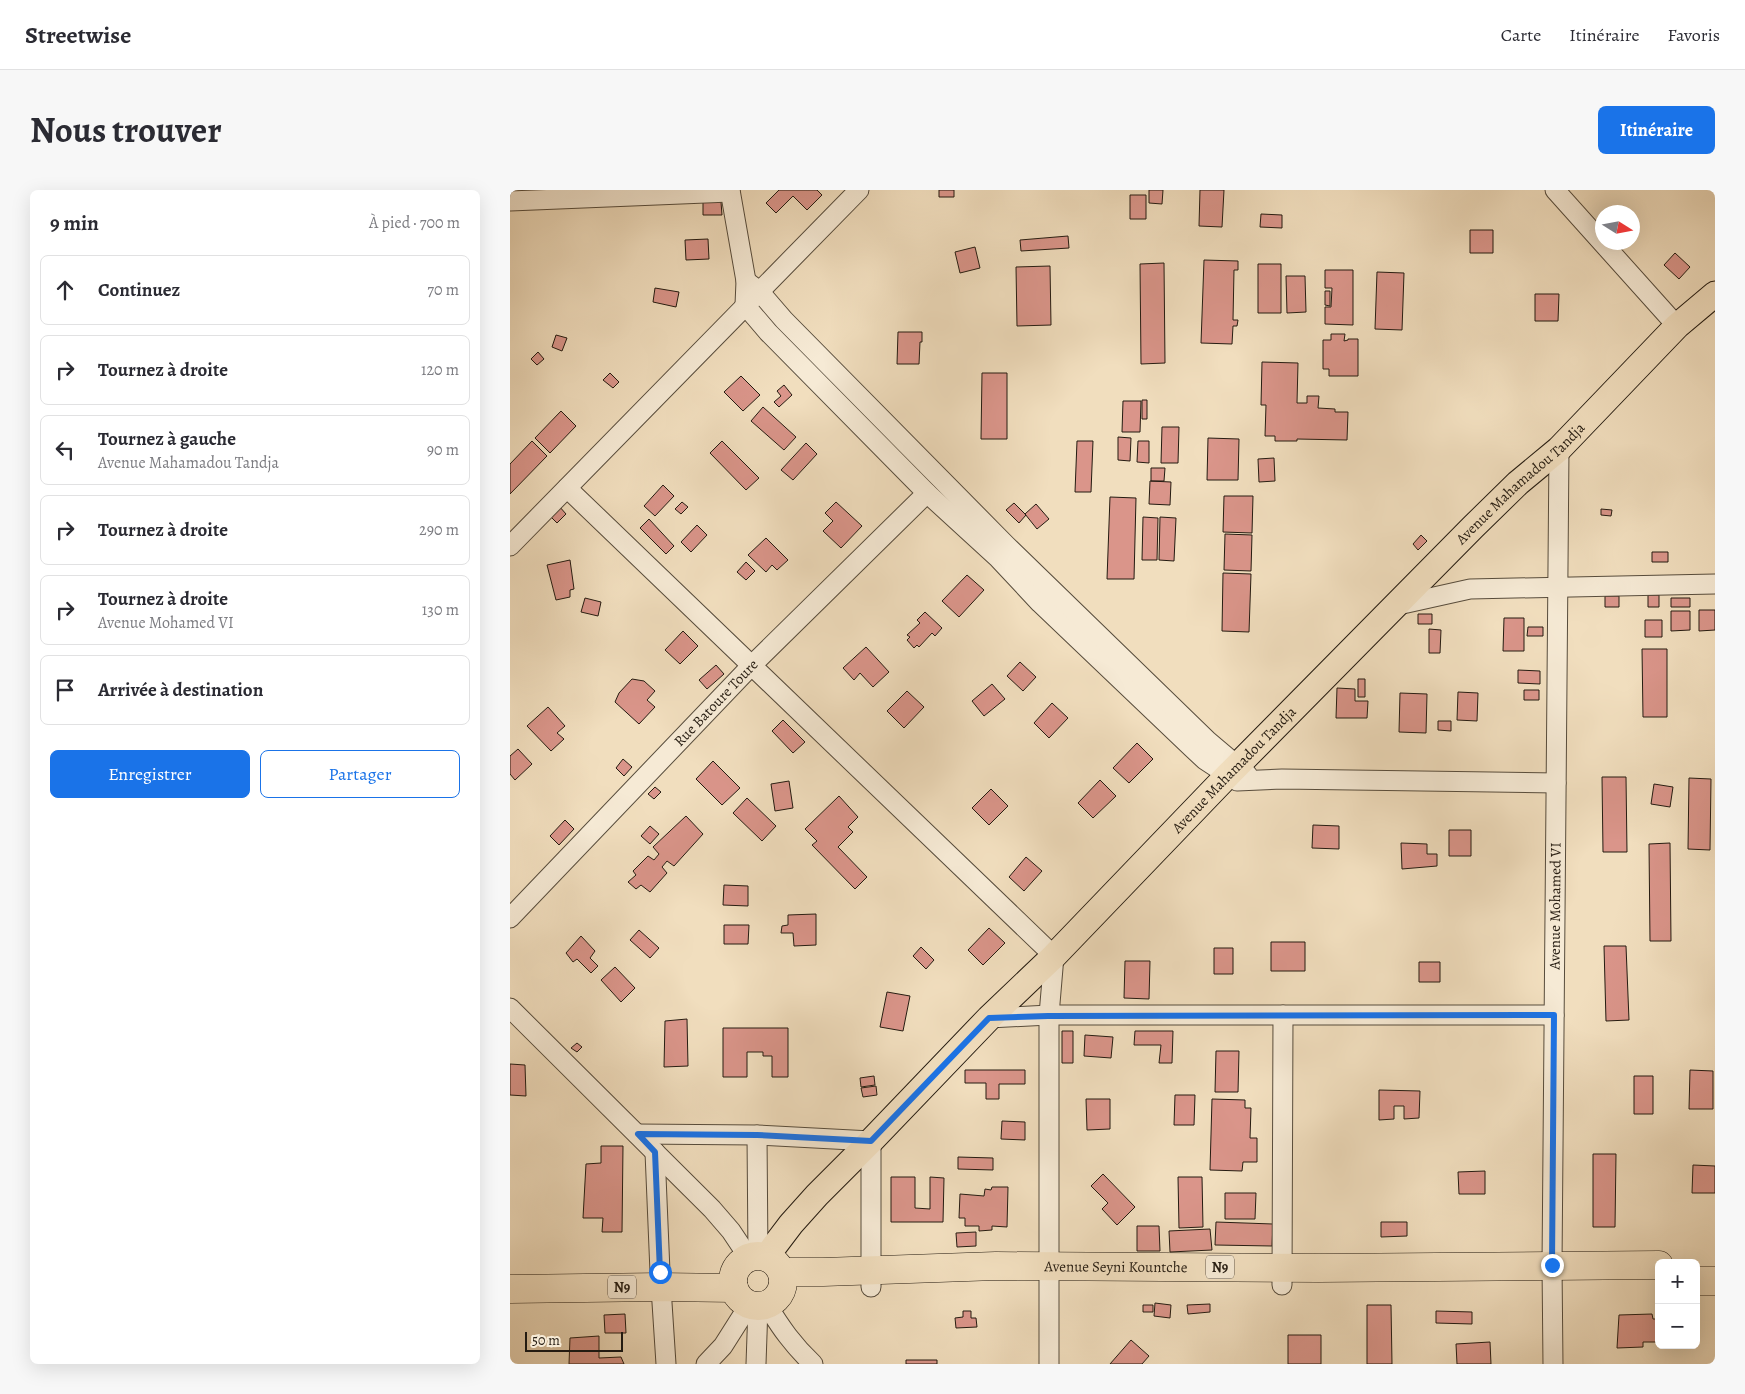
<!DOCTYPE html>
<html lang="fr">
<head>
<meta charset="utf-8">
<style>
  :root { --surface:#fff; --page:#f7f7f7; --text:#2b2b33; --muted:#7c7c81; --line:#e1e1e2; --accent:#1a73e8 }
  body { margin:0; font-family:Alegreya,serif; background:var(--page); color:var(--text) }
  .controls { position:absolute; right:15px; bottom:15px; display:grid; overflow:hidden; border-radius:8px; box-shadow:0 5px 20px #0002 }
  .controls button { width:45px; height:45px; display:grid; place-items:center; padding:0; border:0; border-bottom:1px solid var(--line); background:var(--surface); color:var(--text); font:25px sans-serif }
  .compass { position:absolute; left:1085px; top:15px; width:45px; height:45px; border-radius:50%; background:var(--surface); box-shadow:0 5px 20px #0002; rotate:101deg }
  .scale { position:absolute; left:15px; bottom:12px; width:98px; box-sizing:border-box; padding-left:5px; border:2px solid #241b11; border-top:0; font-size:14px; line-height:18px; white-space:nowrap; color:#241b11; -webkit-text-stroke:4px #f6ead5; paint-order:stroke }
  .stop { position:absolute; width:15px; height:15px; margin:-11px; border:4px solid #1a73e8; border-radius:50%; background:#fff }
  .stop.end { background:#1a73e8; border-color:#fff; box-shadow:0 1px 5px #0008 }
  .list { margin:0; padding:0; list-style:none }
  h2 { display:flex; justify-content:space-between; align-items:center; height:65px; margin:0; padding:0 20px; font-size:21px }
  h2 small { font-size:16px; font-weight:400; color:var(--muted) }
  .list li { display:grid; grid-template-columns:32px 1fr auto; gap:15px; align-items:center; box-sizing:border-box; height:70px; margin:0 10px 10px; padding:0 10px; border:1px solid var(--line); border-radius:8px }
  .list b { display:block; font-size:19px; white-space:nowrap }
  .list p { margin:0; font-size:16px; white-space:nowrap; color:var(--muted) }
  .list em { font-size:16px; font-style:normal; color:var(--muted) }
  .actions { display:flex; gap:10px; padding:15px 20px }
  .actions a { flex:1; padding:11px 0; border:1px solid var(--accent); border-radius:8px; text-align:center; font-size:18px; color:var(--accent) }
  .actions .main { background:var(--accent); color:#fff }
  .icon { flex:none; width:28px; height:28px; fill:none; stroke:currentColor; stroke-width:2; stroke-linecap:round; stroke-linejoin:round }
  .map { position:relative; flex:none; width:1205px; height:1174px; overflow:hidden; border-radius:8px }
  header { display:flex; align-items:center; gap:30px; box-sizing:border-box; height:70px; padding:0 25px; background:var(--surface); border-bottom:1px solid var(--line) }
  header strong { font-size:24px }
  nav { display:flex; gap:28px; margin-inline-start:auto; font-size:18px }
  .intro { display:flex; align-items:center; justify-content:space-between; box-sizing:border-box; height:120px; padding:0 30px }
  h1 { margin:0; font-size:35px }
  .button { padding:12px 22px; border-radius:8px; background:var(--accent); color:#fff; font-size:18px; font-weight:700 }
  main { display:flex; gap:30px; padding:0 30px }
  aside { flex:1; background:var(--surface); border-radius:8px; box-shadow:0 5px 20px #0002 }
  .map>svg:first-child { display:block }
  .building { fill:#da958a; stroke:#241b11 }
  .lines { fill:none; stroke-linecap:round; stroke-linejoin:round }
  .minor-casing { stroke:#574c3c; stroke-width:21 }
  .major-casing { stroke:#241b11; stroke-width:27 }
  .highway-casing { stroke:#241b11; stroke-width:29 }
  .minor { stroke:#f6ead5; stroke-width:19 }
  .major { stroke:#f1debe; stroke-width:25 }
  .highway { stroke:#f1debe; stroke-width:28 }
  .route { stroke:#1a73e8; stroke-width:6 }
  .labels { text-anchor:middle; stroke-width:4; stroke-linejoin:round; paint-order:stroke }
  .shield { fill:#f6ead5; stroke:#63594c; stroke-width:1 }
  .shield-label { font-size:14px; font-weight:bold; fill:#241b11 }
  .street-label { font-size:15px; fill:#241b11; stroke:#f6ead5 }
</style>
</head>
<body>
<header>
<strong>Streetwise</strong>
<nav><a>Carte</a><a>Itinéraire</a><a>Favoris</a></nav>
</header>
<div class="intro"><h1>Nous trouver</h1><a class="button">Itinéraire</a></div>
<main>
<aside>
<h2>9 min<small>À pied · 700 m</small></h2>
<ul class="list">
<li><svg class="icon" aria-label="ahead" viewBox="0 0 24 24"><path d="M12 20V5M6 11l6-6 6 6"/></svg><div><b>Continuez</b></div><em>70 m</em></li>
<li><svg class="icon" aria-label="right" viewBox="0 0 24 24"><path d="M7 20v-9h11M14 6l5 5-5 5"/></svg><div><b>Tournez à droite</b></div><em>120 m</em></li>
<li><svg class="icon" aria-label="left" viewBox="0 0 24 24"><path d="M17 20v-9H6M10 6l-5 5 5 5"/></svg><div><b>Tournez à gauche</b><p>Avenue Mahamadou Tandja</p></div><em>90 m</em></li>
<li><svg class="icon" aria-label="right" viewBox="0 0 24 24"><path d="M7 20v-9h11M14 6l5 5-5 5"/></svg><div><b>Tournez à droite</b></div><em>290 m</em></li>
<li><svg class="icon" aria-label="right" viewBox="0 0 24 24"><path d="M7 20v-9h11M14 6l5 5-5 5"/></svg><div><b>Tournez à droite</b><p>Avenue Mohamed VI</p></div><em>130 m</em></li>
<li><svg class="icon" aria-label="arrive" viewBox="0 0 24 24"><path d="M6 21V4h12l-3 4 3 4H6"/></svg><div><b>Arrivée à destination</b></div></li>
</ul>
<div class="actions"><a class="main">Enregistrer</a><a>Partager</a></div>
</aside>
<div class="map">
<svg width="1205" height="1174" viewBox="0 0 1205 1174">
  <rect width="100%" height="100%" fill="#f1debe"/>
  <filter id="stains"><feTurbulence type="fractalNoise" baseFrequency=".004" numOctaves="4"/><feColorMatrix values="0 0 0 0 .2 0 0 0 0 .09 0 0 0 0 .02 0 0 0 .5 -.17"/></filter>
  <radialGradient id="worn" r=".72"><stop offset=".6" stop-color="#630" stop-opacity="0"/><stop offset="1" stop-color="#630" stop-opacity=".3"/></radialGradient>
  <!-- building -->
  <path class="building" d="M269 0H307L312 5 297 20 283 6 266 23 256 13Z
    M429 0H444V7H429Z
    M639 0H653L652 14 639 13Z
    M690 0H714L712 37 689 36Z
    M620 5H636V29H620Z
    M193 12H211L212 25H193Z
    M751 24 772 25V38L750 37Z
    M960 40H983V63H960Z
    M558 46 559 58 511 61 510 50Z
    M198 49 199 69 176 70 175 50Z
    M465 57 470 78 450 83 445 62Z
    M1165 63 1180 77 1169 89 1154 75Z
    M694 70 728 71V80H724L723 130H728L727 136H723L722 154 691 153Z
    M654 73 655 173 631 174 630 74Z
    M748 74H771V123H748Z
    M540 76 541 135 507 136 506 77Z
    M815 80H843V135L815 134V117H821L822 98H815Z
    M867 82 894 83 892 140 865 139Z
    M776 86H795L796 122 777 123Z
    M145 98 169 102 166 117 143 112Z
    M815 101H820V116L815 115Z
    M1025 104H1049L1048 131H1025Z
    M388 142H412V152H410L409 174H387Z
    M821 144H835L834 151 838 150V149H848V186H819V179H813V150H821Z
    M46 145 57 148 52 161 42 157Z
    M28 162 34 169 27 175 21 169Z
    M752 172 788 173 787 213H797V206H809L808 218 825 219V222H838L837 250 787 249V251H765V246H755L756 215H751Z
    M100 183 109 192 103 198 93 190Z
    M472 183H497V249H471Z
    M231 186 250 205 233 221 214 202Z
    M274 195 282 205 269 217 264 212 271 206 267 201Z
    M632 210H637V229H632Z
    M613 211H631L630 242H612Z
    M253 217 286 247 274 260 241 231Z
    M51 221 66 236 40 263 25 248Z
    M652 237H669L668 273H651Z
    M608 247 621 248 620 271 608 270Z
    M698 248 729 249 728 290H697Z
    M22 251 37 266 0 304V274Z
    M212 251 249 288 236 300 200 263Z
    M567 251H583L581 302H565Z
    M628 251H639V273L627 272Z
    M296 253 307 264 283 290 271 280Z
    M764 268 765 291 749 292 748 269Z
    M641 278H655L654 291H641Z
    M640 291 661 292 660 315 639 314Z
    M153 295 164 306 145 326 134 316Z
    M714 306H743L742 343 713 342Z
    M600 307 626 308 624 389H597Z
    M172 312 178 317 171 324 165 319Z
    M326 312 352 336 331 358 313 341 323 331 315 323Z
    M504 313 516 325 509 333 496 320Z
    M526 314 539 329 527 339 515 324Z
    M49 316 56 324 47 333 39 325Z
    M1091 319 1102 320 1101 326 1091 325Z
    M633 327 648 328 647 370H632Z
    M650 327 666 328 664 371 649 370Z
    M139 329 164 356 156 364 130 338Z
    M187 335 197 345 181 362 171 352Z
    M715 344 742 345 741 381 714 380Z
    M911 345 917 351 908 360 903 354Z
    M256 348 278 370 267 380 262 375 256 382 238 365Z
    M1142 362H1158V372H1142Z
    M60 370 64 399 60 400V407L46 410 37 375Z
    M236 372 245 381 236 390 227 382Z
    M713 383 741 384 739 442 712 441Z
    M457 385 474 400 449 427 432 411Z
    M1138 405H1149V417H1138Z
    M1095 406H1109V417H1095Z
    M75 408 91 412 88 426 71 422Z
    M1161 408H1180V417H1161Z
    M1189 420H1205V440L1189 441Z
    M1161 421H1180V440L1161 441Z
    M415 422 432 438 425 446 422 443 409 457 407 455 404 458 397 450 400 447 397 445 410 433 407 430Z
    M908 424H922V434H908Z
    M994 428H1014V461H993Z
    M1135 430H1152V447H1135Z
    M1018 437H1033V446H1017Z
    M919 439 931 440 930 463H919Z
    M173 441 188 456 170 474 155 460Z
    M356 457 379 482 363 497 350 483 344 490 333 478Z
    M1132 459H1157V527H1133Z
    M510 472 526 487 513 501 497 486Z
    M206 475 214 484 197 499 189 490Z
    M1008 480 1030 481V494L1008 493Z
    M122 489 134 491 145 501 137 510 145 517 129 534 105 512 109 503Z
    M848 489H855V507H848Z
    M482 494 495 509 474 526 462 511Z
    M827 498 845 499V511H858L857 528H826Z
    M1014 500H1029V510H1014Z
    M397 501 414 517 394 538 377 521Z
    M948 502 968 503 967 531 947 530Z
    M890 503 917 504 916 543 889 542Z
    M542 513 558 528 539 548 524 533Z
    M38 517 55 536 47 543 54 549 41 561 17 536Z
    M273 530 295 552 283 563 262 541Z
    M928 531H941V541L928 540Z
    M627 553 643 569 619 593 603 578Z
    M8 559 22 574 5 590 0 584V566Z
    M113 569 122 577 114 586 106 578Z
    M203 571 230 598 212 615 186 589Z
    M1092 587H1116L1117 662H1093Z
    M1179 588 1201 589 1200 660 1178 659Z
    M590 590 606 606 583 628 568 613Z
    M279 591 283 618 265 621 261 594Z
    M1144 594 1163 597 1160 617 1141 614Z
    M145 597 151 602 144 609 138 604Z
    M481 599 498 616 479 635 462 618Z
    M329 606 348 627 338 637 343 642 328 657 357 687 345 699 302 655 307 651 295 639Z
    M237 608 266 636 252 651 223 623Z
    M176 626 193 644 164 676 157 671 152 677 157 683 140 702 131 695 126 699 118 692 126 685 123 681 138 666 144 670 149 664 143 657Z
    M55 630 64 639 49 655 40 646Z
    M803 635 829 636V659L802 658Z
    M140 636 149 644 140 654 131 646Z
    M939 640H961V666H939Z
    M891 653 917 654V664H927V676L892 679Z
    M1160 653 1161 751H1140L1139 654Z
    M516 667 532 681 514 701 499 687Z
    M214 695 238 696V716L213 715Z
    M306 724V755L284 756 283 743H271L272 736 278 735V725Z
    M214 735H239L238 754H214Z
    M479 738 495 753 473 775 458 760Z
    M129 740 149 758 140 768 120 750Z
    M71 746 85 761 80 768 88 776 81 783 67 769 63 772 56 763Z
    M761 752H795V781H761Z
    M1094 756H1116L1119 830 1096 831Z
    M411 757 424 770 416 779 403 766Z
    M704 758H723V784H704Z
    M615 771H640L639 809 614 808Z
    M909 772H930V792H909Z
    M105 777 125 798 111 812 91 790Z
    M377 802 400 806 393 841 370 837Z
    M177 829 178 876 154 877 155 831Z
    M213 838H278V887H262V866H253V862H237V887H213Z
    M552 841H563V873H552Z
    M625 841H663L662 873H649L651 855H624Z
    M575 845 603 847 601 868 574 866Z
    M67 853 72 857 67 862 61 858Z
    M706 861H729L728 902H705Z
    M0 874 15 875 16 906 0 905Z
    M455 880H515V894H489V909H476V893H455Z
    M1180 880 1203 881V919H1179Z
    M364 886 365 895 351 897 350 888Z
    M1124 886H1143V924H1124Z
    M366 896 367 905 353 907 351 898Z
    M869 900 910 901 909 928 894 929V916H884V929L869 930Z
    M665 905H685L684 935H664Z
    M576 909H600V939L577 940Z
    M702 909 735 910V918H741L740 948H747V972H733L732 981 700 980Z
    M492 931 515 932V950L491 949Z
    M91 956H113L112 1042H92L93 1028H73L76 974 91 973Z
    M1083 964H1106L1105 1037H1083Z
    M448 967 483 968V980L448 979Z
    M1183 975 1205 976V1003H1182Z
    M975 981V1004H949L948 982Z
    M593 984 625 1017 607 1035 592 1019 598 1013 581 996Z
    M381 987H405V1018L420 1019V987L434 988 433 1032H381Z
    M668 987H692L693 1037 669 1038Z
    M482 997H498L497 1037 482 1036V1040L469 1041V1036H455V1028H449L450 1004 474 1006 475 999 481 1000Z
    M715 1003H746L745 1029H715Z
    M706 1032 763 1034 762 1056 705 1055Z
    M871 1032H897V1046L871 1047Z
    M627 1036H649L650 1061H627Z
    M700 1039 702 1060 660 1062 659 1041Z
    M466 1042V1056L447 1057 446 1043Z
    M645 1113 661 1115 660 1128 644 1126Z
    M700 1114V1122L678 1124 677 1115Z
    M633 1115H643V1122H633Z
    M857 1115H881L882 1174H857Z
    M453 1121H461V1128H466L467 1137 446 1138 445 1128 453 1127Z
    M926 1121 962 1122V1134L926 1133Z
    M115 1124 116 1143H95L94 1125Z
    M1142 1124 1143 1129H1147L1149 1152H1133V1157L1107 1158 1109 1125Z
    M778 1145H811V1174H778Z
    M89 1146V1168L111 1167 114 1174H59L60 1148Z
    M621 1150 639 1166 632 1174H600Z
    M980 1152 981 1174H947L946 1154Z
    M396 1170H427V1174H396Z"/>
  <g class="lines">
    <!-- minor casing -->
    <g class="minor-casing">
      <g id="minor">
        <path d="M220 0 236 91 235 115 258 142 417 303 488 368 530 413 682 558 695 570 727 591 772 589 1046 593"/>
        <path d="M1045 0 1167 136"/>
        <path d="M0 11 220 2"/>
        <path d="M236 91 249 101 274 130 496 355 698 551 737 584"/>
        <path d="M57 298 544 766 539 825V1174"/>
        <path d="M0 356 349 0"/>
        <path d="M888 415 960 399 1205 394"/>
        <path id="s1" d="M0 728 242 475 417 303"/>
        <path d="M0 818 202 1019 221 1041 239 1068"/>
        <path d="M479 828 539 825H1044"/>
        <path d="M127 944 247 945 361 951V1097"/>
        <path d="M247 945 248 1066"/>
        <path d="M145 962 150 1082 156 1174"/>
        <path d="M772 1095 773 825"/>
        <path d="M257 1115C271 1138 283 1155 303 1174"/>
        <path d="M196 1174 213 1156 239 1115"/>
        <path d="M246 1174 248 1116"/>
        <path id="s2" d="M1043 1174 1042 1075 1049 259"/>
      </g>
    </g>
    <!-- major casing -->
    <g class="major-casing">
      <g id="major">
        <path id="s3" d="M256 1067 281 1034 307 1005 361 951 479 828 544 766 717 586 963 337 1008 293 1049 259 1167 136 1205 104"/>
      </g>
    </g>
    <!-- highway casing -->
    <g class="highway-casing">
      <g id="highway">
        <circle cx="248" cy="1091" r="25"/>
        <path id="s4" d="M272 1082H313L486 1076 809 1078 1149 1075"/>
        <path d="M1186 1091H1205"/>
        <path d="M0 1099 150 1097 224 1098"/>
      </g>
    </g>
    <!-- minor -->
    <use href="#minor" class="minor"/>
    <!-- major -->
    <use href="#major" class="major"/>
    <!-- highway -->
    <use href="#highway" class="highway"/>
  </g>
  <g class="lines">
    <!-- route -->
    <path class="route" d="M150 1082 145 962 128 944 247 945 361 951 479 828 538 826 1044 825 1042 1075"/>
  </g>
  <g class="labels">
    <!-- shield labels -->
    <g class="shield">
      <rect x="696" y="1065.5" width="28" height="23" rx="4"/>
      <rect x="98" y="1085.5" width="28" height="23" rx="4"/>
    </g>
    <g class="shield-label">
      <text x="710" y="1082">N9</text>
      <text x="112" y="1102">N9</text>
    </g>
    <!-- street labels -->
    <g class="street-label">
      <text dy="5" stroke="none"><textPath href="#s3" startOffset="1081">Avenue Mahamadou Tandja</textPath></text>
      <text dy="5" stroke="none"><textPath href="#s1" startOffset="298">Rue Batoure Toure</textPath></text>
      <text dy="5" stroke="none"><textPath href="#s3" startOffset="676">Avenue Mahamadou Tandja</textPath></text>
      <text dy="5" stroke="none"><textPath href="#s2" startOffset="458">Avenue Mohamed VI</textPath></text>
      <text dy="5" stroke="none"><textPath href="#s4" startOffset="334">Avenue Seyni Kountche</textPath></text>
    </g>
  </g>
  <rect width="100%" height="100%" filter="url(#stains)"/>
  <rect width="100%" height="100%" fill="url(#worn)"/>
</svg>
<div class="controls">
<button>+</button>
<button>−</button>
</div>
<svg class="compass" viewBox="-18 -18 36 36"><path d="M0-13l5 13h-10z" fill="#e53935"/><path d="M0 13l5-13h-10z" fill="#7c7c81"/></svg>
<div class="scale">50 m</div>
<div class="stop" style="left:150px;top:1082px"></div>
<div class="stop end" style="left:1042px;top:1075px"></div>
</div>
</main>
</body>
</html>
